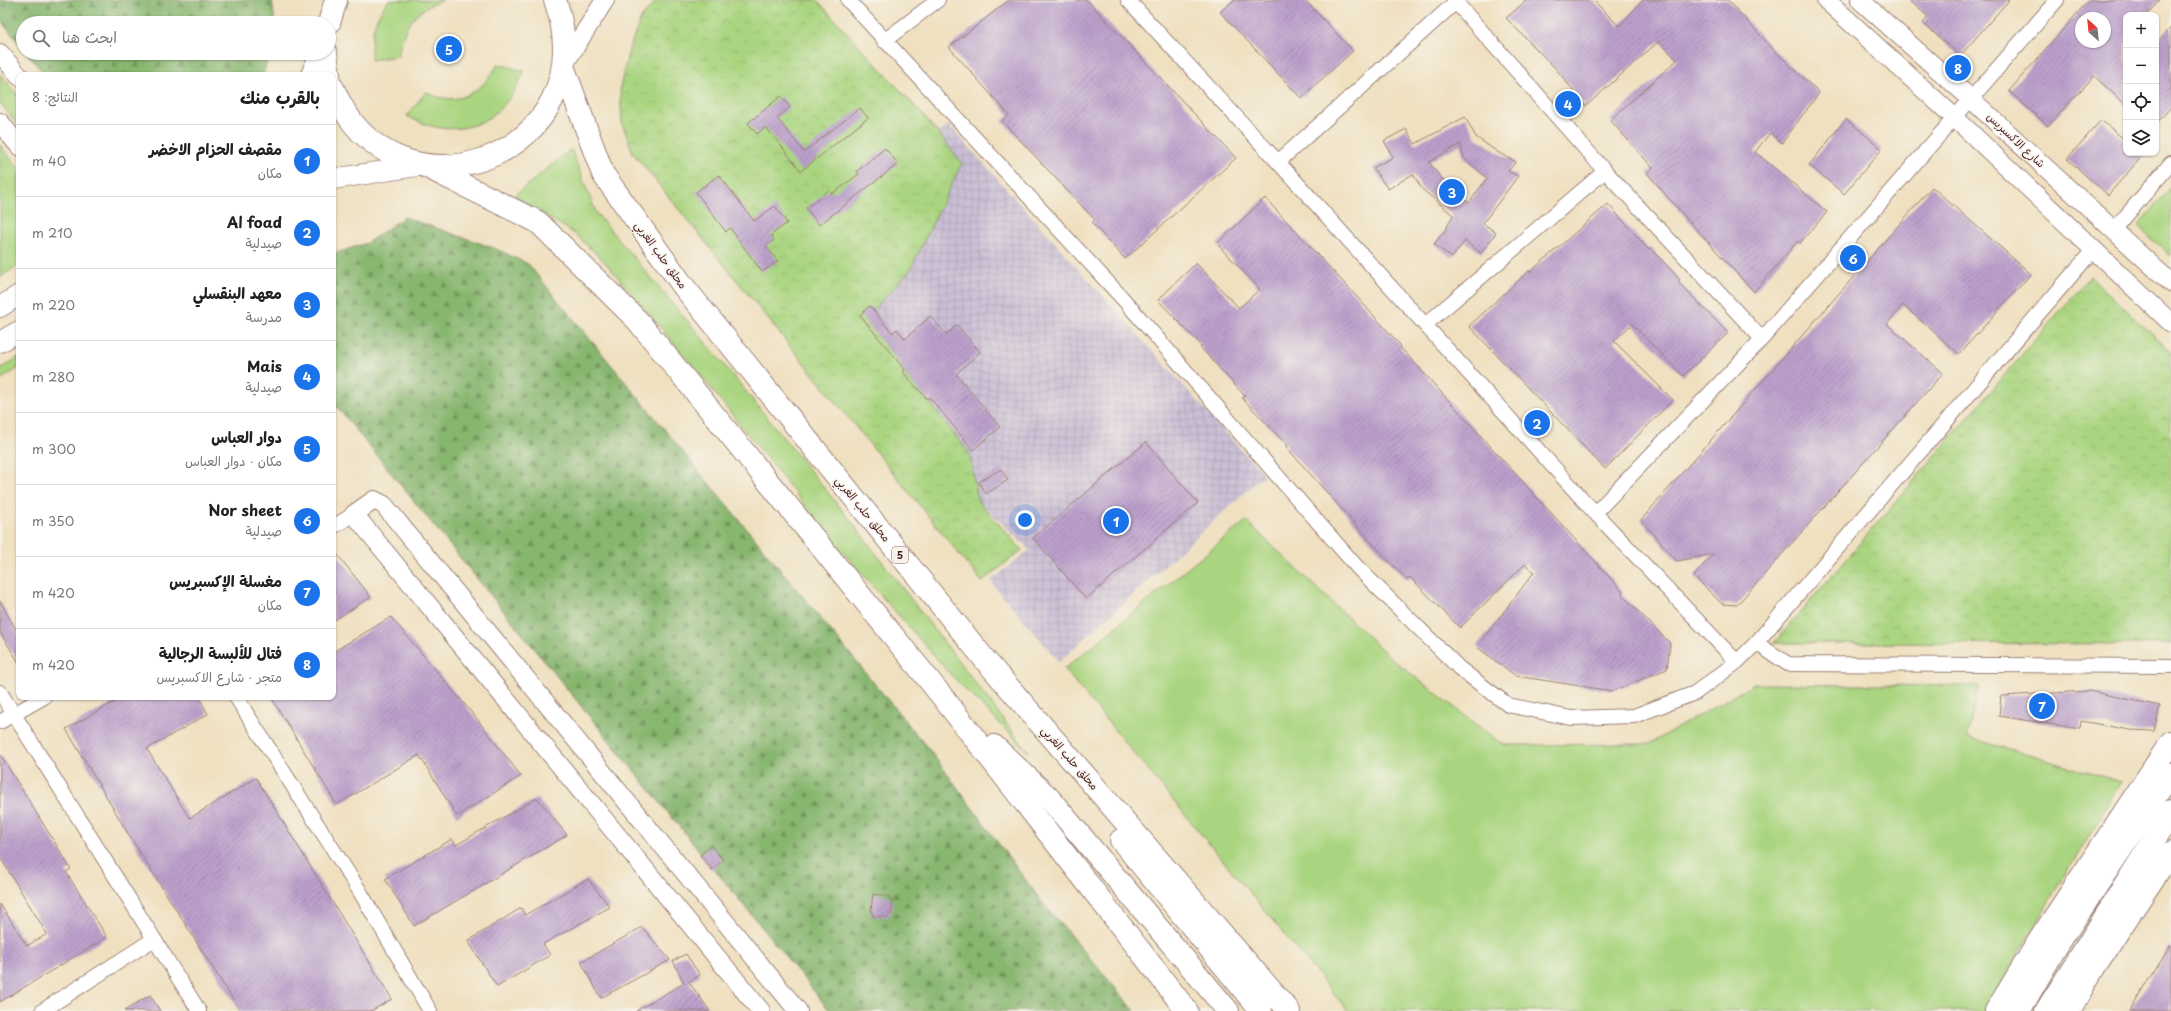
<!DOCTYPE html>
<html lang="ar">
<head>
<meta charset="utf-8">
<style>
  :root { --surface:#fff; --page:#f2f2f2; --text:#202124; --muted:#757577; --line:#e0e0e0; --accent:#1a73e8 }
  body { margin:0; font-family:"Playpen Sans","Playpen Sans Arabic",sans-serif; background:var(--page); color:var(--text); direction:rtl }
  .controls { position:absolute; right:12px; top:12px; display:grid; overflow:hidden; border-radius:8px; box-shadow:0 1px 3px #0004 }
  .controls button { width:36px; height:36px; display:grid; place-items:center; padding:0; border:0; border-bottom:1px solid var(--line); background:var(--surface); color:var(--text); font:20px sans-serif }
  .compass { position:absolute; left:2075px; top:12px; width:36px; height:36px; border-radius:50%; background:var(--surface); box-shadow:0 1px 3px #0004; rotate:333deg }
  .you { position:absolute; left:1025px; top:520px; width:14px; height:14px; margin:-10px; border:3px solid #fff; border-radius:50%; background:#1a73e8; box-shadow:0 0 0 6px #1a73e833 }
  .badge { display:grid; place-items:center; width:26px; height:26px; border-radius:50%; background:var(--accent); color:#fff; font-size:13px; font-weight:700 }
  .pin { position:absolute; translate:-50% -50%; border:2px solid #fff; box-shadow:0 1px 4px #0006 }
  .list { margin:0; padding:0; list-style:none }
  h2 { display:flex; justify-content:space-between; align-items:center; height:52px; margin:0; padding:0 16px; font-size:17px }
  h2 small { font-size:13px; font-weight:400; color:var(--muted) }
  .list li { display:grid; grid-template-columns:26px 1fr auto; gap:12px; align-items:center; box-sizing:border-box; height:72px; padding:0 16px; border-top:1px solid var(--line) }
  .list b { display:block; font-size:15px; white-space:nowrap }
  .list p { margin:0; font-size:13px; white-space:nowrap; color:var(--muted) }
  .list em { font-size:13px; font-style:normal; color:var(--muted) }
  .icon { flex:none; width:22px; height:22px; fill:none; stroke:currentColor; stroke-width:2; stroke-linecap:round; stroke-linejoin:round }
  .map { position:relative; flex:none; width:2171px; height:1011px; overflow:hidden; direction:ltr }
  .search { position:absolute; background:var(--surface); box-shadow:0 1px 3px #0004; left:16px; top:16px; width:320px; height:44px; display:flex; align-items:center; gap:10px; box-sizing:border-box; padding:0 14px; border-radius:22px; color:var(--muted); font-size:15px }
  .panel { position:absolute; background:var(--surface); box-shadow:0 1px 3px #0004; left:16px; top:72px; width:320px; height:628px; border-radius:8px; direction:rtl }
  .map>svg:first-child { display:block }
  .industrial { fill:url(#industrial-grid) }
  .green { fill:#aad580; stroke:#7a7a56 }
  .forest { fill:url(#forest-firs); stroke:#686a4c }
  .park { fill:url(#park-crowns); stroke:#7a7a56 }
  .building { fill:url(#building-hatch); fill-rule:evenodd }
  .lines { fill:none; stroke-linecap:round; stroke-linejoin:round }
  .minor-casing { stroke:#9c8076; stroke-width:16 }
  .tertiary-casing { stroke:#9c8076; stroke-width:20 }
  .secondary-casing { stroke:#9c8076; stroke-width:22 }
  .primary-casing { stroke:#9c8076; stroke-width:24 }
  .trunk-casing { stroke:#9c8076; stroke-width:24 }
  .minor { stroke:#fff; stroke-width:14 }
  .tertiary { stroke:#fff; stroke-width:18 }
  .secondary { stroke:#fff; stroke-width:20 }
  .primary { stroke:#fff; stroke-width:22 }
  .trunk { stroke:#fff; stroke-width:22 }
  .labels { text-anchor:middle; stroke-width:3; stroke-linejoin:round; paint-order:stroke }
  .shield { fill:#f7f3e8; stroke:#7e5f64; stroke-width:1 }
  .shield-label { font-size:10px; font-weight:bold; fill:#4a1f2b }
  .street-label { font-size:11px; fill:#4a1f2b; stroke:#f7f3e8 }
</style>
</head>
<body>
<div class="map">
<svg width="2171" height="1011" viewBox="0 0 2171 1011">
  <defs>
    <pattern id="industrial-grid" width="8" height="8" patternUnits="userSpaceOnUse"><rect width="8" height="8" fill="#cbbfd5"/><path d="M0 4h8M4 0v8" fill="none" stroke="#b0a4b7"/></pattern>
    <pattern id="forest-firs" width="22" height="20" patternUnits="userSpaceOnUse"><rect width="22" height="20" fill="#87b66e"/><path d="M5 1l3.5 6h-7zM16 11l3.5 6h-7z" fill="#70935b"/></pattern>
    <pattern id="park-crowns" width="20" height="18" patternUnits="userSpaceOnUse"><rect width="20" height="18" fill="#aad580"/><path d="M2 6a3 3 0 1 1 6 0M12 15a3 3 0 1 1 6 0" fill="none" stroke="#94b66f"/></pattern>
    <pattern id="building-hatch" width="6" height="6" patternUnits="userSpaceOnUse"><rect width="6" height="6" fill="#bba0cc"/><path d="M-1 1l2-2M0 6l6-6M5 7l2-2" fill="none" stroke="#9a82a6"/></pattern>
  </defs>
  <rect width="100%" height="100%" fill="#f7f3e8"/>
  <filter id="ink" filterUnits="userSpaceOnUse"><feTurbulence type="fractalNoise" baseFrequency=".025" numOctaves="2"/><feDisplacementMap in="SourceGraphic" scale="8" xChannelSelector="R" yChannelSelector="G"/><feConvolveMatrix kernelMatrix="1 2 1 2 8 2 1 2 1" color-interpolation-filters="sRGB"/></filter>
  <filter id="wash" filterUnits="userSpaceOnUse"><feTurbulence type="fractalNoise" baseFrequency=".012" numOctaves="4" result="noise"/><feDisplacementMap in="SourceGraphic" scale="16" xChannelSelector="R" yChannelSelector="G"/><feGaussianBlur stdDeviation="0.9" result="paint"/><feColorMatrix in="noise" values="0 0 0 0 0 0 0 0 0 0 0 0 0 0 0 0 0 1.4 0 .05"/><feComposite in="paint" operator="in"/></filter>
  <g filter="url(#wash)">
    <rect width="100%" height="100%" fill="#efe0c0"/>
    <!-- industrial -->
    <path class="industrial" d="M949 125 1264 475 1059 662 990 581 1030 550 978 501 969 453 927 399 901 370 753 282Z"/>
    <!-- green -->
    <path class="green" d="M389 0H443C413 10 404 26 398 56L371 60C371 35 372 21 389 0Z
      M498 64 524 71C504 124 457 144 407 116L426 92C458 109 482 92 498 64Z
      M0 74 19 97V126L0 103Z
      M0 145 19 169V265L0 277Z
      M571 149 596 213 712 350 851 521 1029 753 951 675 835 543 688 360 605 262 575 234 514 196Z
      M2171 188V256L2138 226Z
      M19 357V368L0 380V369Z
      M1246 521 1393 660 1503 745 1649 744 1754 684 1979 686 1967 737 2121 782 1984 1011H1348L1064 669Z"/>
    <!-- forest -->
    <path class="forest" d="M0 0H272L275 23H23V48L0 20Z
      M27 53H269L263 75H45Z
      M404 217 494 248 528 264 931 752 1041 901 1135 1011H830L333 402V254L367 243Z"/>
    <!-- park -->
    <path class="park" d="M657 0H817L923 115 962 163 909 272 868 315 907 362 901 370 927 399 969 453 978 501 1022 550 982 582 633 153 622 123 620 88 629 50 641 18Z
      M2090 276 2171 352V644L1774 643Z"/>
    <g id="blocks">
      <!-- building -->
      <path class="building" d="M1009 0H1087L1236 158 1125 259 1092 223 1095 220 1002 121 1009 115 949 47Z
        M1234 0H1305L1353 51 1301 98 1220 12Z
        M1527 0H1593L1619 26 1643 0H1728L1772 48 1819 93 1782 143 1770 133 1755 152 1827 212 1800 243 1798 241 1754 292 1686 218 1647 173 1653 168 1610 120 1677 60 1659 41 1586 106 1556 69 1506 18Z
        M1909 0H2009L1960 56 1923 23 1928 17Z
        M2089 0H2160L2146 15H2126V105L2094 76 2048 126 2009 91ZM2081 18H2105V42H2081Z
        M2171 27V107L2156 124V44Z
        M781 96 790 107 777 118 804 152 860 108 868 118 801 171 766 127 757 134 748 123Z
        M1465 117 1476 137 1499 153 1516 162 1508 171 1518 176 1483 223 1496 233 1481 253 1465 241 1452 258 1434 244 1446 229 1453 215 1422 189 1413 174 1388 189 1373 168 1393 157 1384 141 1406 129 1415 144ZM1460 144 1464 158 1487 178 1469 203 1441 178 1429 162Z
        M1846 119 1882 149 1844 194 1809 165Z
        M2101 120 2126 141V153H2145L2108 195 2067 159Z
        M885 148 898 164 819 225 806 208 829 190 832 194 859 174 857 171Z
        M719 175 754 221 775 206 787 223 771 235 774 240 766 246 778 261 762 272 730 228 726 232 696 192Z
        M1932 187 2031 274 1959 354 1903 305 1887 324 1943 373 1737 605 1722 604 1694 576 1713 554 1677 561 1641 520Z
        M1265 198 1357 297 1401 346 1400 347 1623 592 1621 594 1670 643 1667 669 1612 691 1516 676 1477 647 1534 572 1525 564 1460 628 1410 577 1407 580 1374 545 1286 447 1288 446 1242 398 1245 396 1200 347 1202 346 1158 300 1196 263 1239 308 1260 289 1217 244Z
        M1608 204 1649 250 1651 248 1680 280 1678 282 1728 333 1683 376 1632 324 1614 341 1673 400 1605 469 1469 326 1529 271 1530 272Z
        M870 306 892 333 897 329 905 339 930 316 946 334 957 325 980 352 956 374 1000 427 973 450 929 397 927 399 903 372 905 370 860 315Z
        M1146 442 1198 503 1086 599 1033 538Z
        M1001 469 1008 480 986 494 979 482Z
        M333 549 371 597 333 621Z
        M0 601 19 635V663L0 632Z
        M391 617 477 719 521 776 457 816 419 755 337 805 271 697H333V652Z
        M2089 691 2160 706 2154 731 2130 730 2081 721 2080 729 1999 716 2001 696Z
        M123 697H199L208 714 147 749 188 816 190 818 256 778 392 999 371 1011H240L129 835 66 729Z
        M0 754 71 869 66 872 107 937 0 1002V904L27 946 47 934 0 857Z
        M537 798 567 835 414 926 385 879 452 839 456 845Z
        M711 846 723 860 712 870 700 855Z
        M588 879 610 907 543 944 550 955 497 987 468 941 521 908 525 915Z
        M873 894 888 896 893 903 891 914 887 917 873 916 871 910Z
        M642 927 670 960 601 998 581 962Z
        M2171 945V1011H2130L2149 980Z
        M686 954 700 975 689 982 710 1011H636L684 983 673 961Z
        M150 995 160 1011H124Z"/>
    </g>
  </g>
  <g filter="url(#ink)">
    <use href="#blocks" fill-opacity="0" stroke="#9c8076" stroke-width="1"/>
    <g class="lines">
      <!-- minor casing -->
      <g class="minor-casing">
        <path id="minor" d="M848 0 1124 300 1357 567 1459 668 1508 705 1571 718 1634 716 1695 693 1737 662 1756 643 2094 249
          M1128 0 1278 162 1595 513 1737 662
          M1454 0 1605 171 1762 339
          M884 41 938 0
          M1278 162 1458 0
          M2114 230 2171 163
          M1425 325 1605 171
          M1595 513 1762 339 2057 0
          M333 527 354 514
          M1756 643 1788 664 2171 666
          M0 692 199 1011
          M236 697 359 890 430 1011
          M0 722 44 697
          M42 1011 154 939"/>
      </g>
      <!-- tertiary casing -->
      <g class="tertiary-casing">
        <path id="tertiary" d="M1826 0 1955 118 2171 323
          M1860 0 1971 99 2171 283
          M0 53 19 76
          M563 66 605 0
          M0 122 19 146
          M761 1011 354 514 374 500 384 505 798 1011"/>
      </g>
      <!-- secondary casing -->
      <g class="secondary-casing">
        <path id="secondary" d="M311 75 320 53
          M333 179 423 165
          M0 307 19 295
          M0 342 19 331"/>
      </g>
      <!-- primary casing -->
      <g class="primary-casing">
        <path id="primary" d="M1996 1011 2040 939 2171 742
          M2069 1011 2093 969 2171 852"/>
      </g>
      <!-- trunk casing -->
      <g class="trunk-casing">
        <path id="trunk" d="M329 23 336 0
          M326 53 329 75
          M563 66 603 174 684 287 986 661 1289 1011
          M333 88C394 236 610 155 555 0
          M423 165 538 222 638 321 941 695 1187 1011
          M994 746 1049 798 1228 1011
          M1121 840 1261 1011
          M2077 960 2093 969
          M2019 1011 2056 947 2171 774
          M2046 1011 2171 812"/>
      </g>
      <!-- minor -->
      <use href="#minor" class="minor"/>
      <!-- tertiary -->
      <use href="#tertiary" class="tertiary"/>
      <!-- secondary -->
      <use href="#secondary" class="secondary"/>
      <!-- primary -->
      <use href="#primary" class="primary"/>
      <!-- trunk -->
      <use href="#trunk" class="trunk"/>
    </g>
  </g>
  <g class="labels">
    <!-- shield labels -->
    <rect class="shield" x="892" y="547" width="16" height="16" rx="3"/>
    <g class="shield-label">
      <text x="900" y="559">5</text>
    </g>
    <!-- street labels -->
    <g class="street-label">
      <text transform="translate(2016 140) rotate(43)" y="4">شارع الاكسبريس</text>
      <text transform="translate(661 255) rotate(54)" y="4">محلق حلب الغربي</text>
      <text transform="translate(863 509) rotate(51)" y="4">محلق حلب الغربي</text>
      <text transform="translate(1070 758) rotate(49)" y="4">محلق حلب الغربي</text>
    </g>
  </g>
</svg>
<div class="controls">
<button>+</button>
<button>−</button>
<button><svg class="icon" aria-label="locate" viewBox="0 0 24 24"><circle cx="12" cy="12" r="6"/><path d="M12 2v4M12 18v4M2 12h4M18 12h4"/></svg></button>
<button><svg class="icon" aria-label="layers" viewBox="0 0 24 24"><path d="M12 4l9 5-9 5-9-5zM3 14l9 5 9-5"/></svg></button>
</div>
<svg class="compass" viewBox="-18 -18 36 36"><path d="M0-13l5 13h-10z" fill="#e53935"/><path d="M0 13l5-13h-10z" fill="#757577"/></svg>
<div class="you"></div>
<div class="pin badge" style="left:1116px;top:521px">1</div>
<div class="pin badge" style="left:1537px;top:423px">2</div>
<div class="pin badge" style="left:1452px;top:192px">3</div>
<div class="pin badge" style="left:1568px;top:104px">4</div>
<div class="pin badge" style="left:449px;top:49px">5</div>
<div class="pin badge" style="left:1853px;top:258px">6</div>
<div class="pin badge" style="left:2042px;top:706px">7</div>
<div class="pin badge" style="left:1958px;top:68px">8</div>
<div class="search"><svg class="icon" aria-label="search" viewBox="0 0 24 24"><circle cx="10" cy="10" r="6"/><path d="M15 15l6 6"/></svg>ابحث هنا</div>
<section class="panel">
<h2>بالقرب منك<small>النتائج: 8</small></h2>
<ul class="list">
<li><span class="badge">1</span><div><b>مقصف الحزام الاخضر</b><p>مكان</p></div><em>40 m</em></li>
<li><span class="badge">2</span><div><b>Al foad</b><p>صيدلية</p></div><em>210 m</em></li>
<li><span class="badge">3</span><div><b>معهد البنقسلي</b><p>مدرسة</p></div><em>220 m</em></li>
<li><span class="badge">4</span><div><b>Mais</b><p>صيدلية</p></div><em>280 m</em></li>
<li><span class="badge">5</span><div><b>دوار العباس</b><p>مكان · دوار العباس</p></div><em>300 m</em></li>
<li><span class="badge">6</span><div><b>Nor sheet</b><p>صيدلية</p></div><em>350 m</em></li>
<li><span class="badge">7</span><div><b>مغسلة الإكسبريس</b><p>مكان</p></div><em>420 m</em></li>
<li><span class="badge">8</span><div><b>فتال للألبسة الرجالية</b><p>متجر · شارع الاكسبريس</p></div><em>420 m</em></li>
</ul>
</section>
</div>
</body>
</html>
